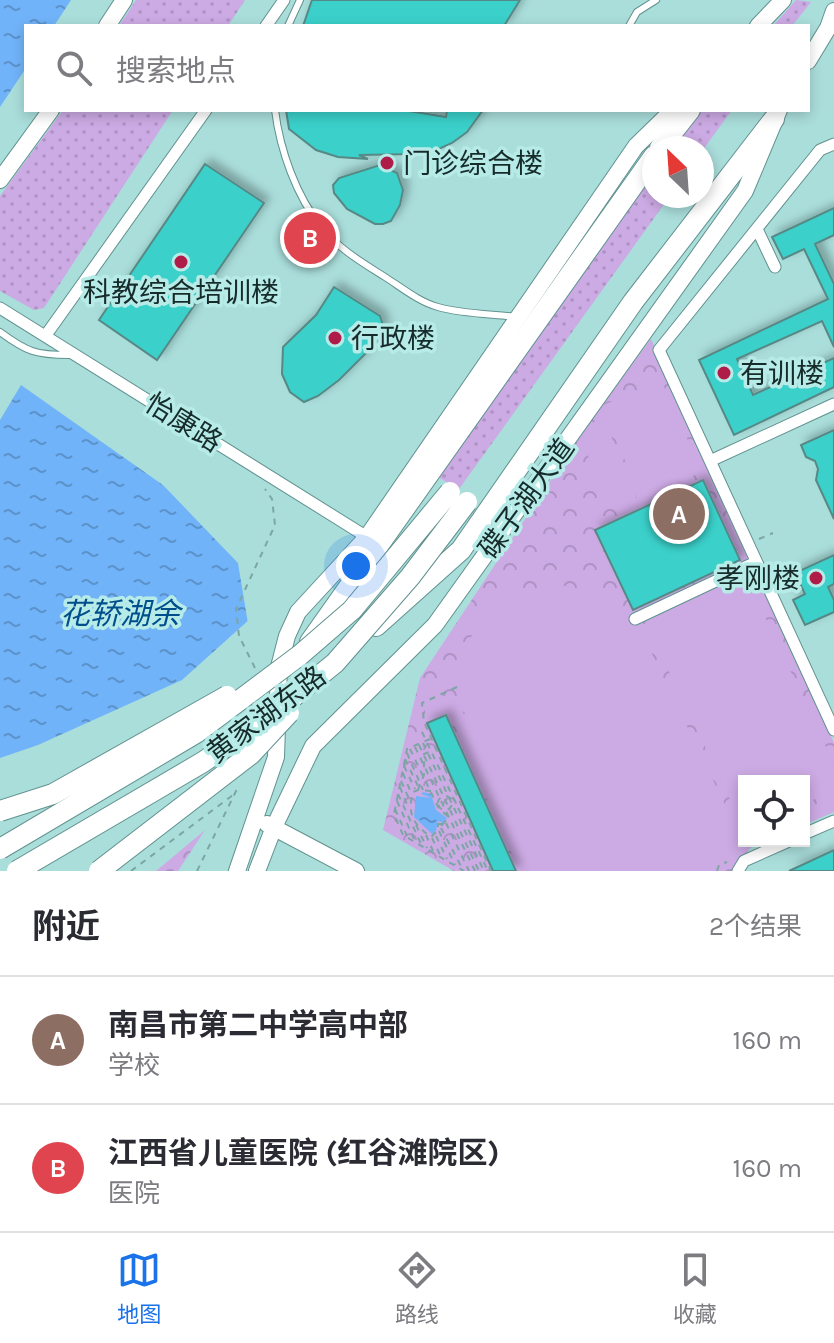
<!DOCTYPE html>
<html lang="zh">
<head>
<meta charset="utf-8">
<style>
  :root { --surface:#fff; --page:#f7f7f7; --text:#2b2b33; --muted:#7c7c81; --line:#e1e1e2; --accent:#1a73e8 }
  body { margin:0; font-family:Karla,"Noto Sans SC",sans-serif; background:var(--page); color:var(--text) }
  .controls { position:absolute; right:24px; bottom:24px; display:grid; overflow:hidden; border-radius:0px; box-shadow:0 4px 12px #0003 }
  .controls button { width:72px; height:72px; display:grid; place-items:center; padding:0; border:0; border-bottom:2px solid var(--line); background:var(--surface); color:var(--text); font:40px sans-serif }
  .compass { position:absolute; left:642px; top:136px; width:72px; height:72px; border-radius:50%; background:var(--surface); box-shadow:0 4px 12px #0003; rotate:335deg }
  .you { position:absolute; left:356px; top:566px; width:28px; height:28px; margin:-20px; border:6px solid #fff; border-radius:50%; background:#1a73e8; box-shadow:0 0 0 12px #1a73e833 }
  .badge { display:grid; place-items:center; width:52px; height:52px; border-radius:50%; background:var(--accent); color:#fff; font-size:26px; font-weight:700 }
  .pin { position:absolute; translate:-50% -50%; border:4px solid #fff; box-shadow:0 2px 8px #0006 }
  .list { margin:0; padding:0; list-style:none }
  h2 { display:flex; justify-content:space-between; align-items:center; height:104px; margin:0; padding:0 32px; font-size:34px }
  h2 small { font-size:26px; font-weight:400; color:var(--muted) }
  .list li { display:grid; grid-template-columns:52px 1fr auto; gap:24px; align-items:center; box-sizing:border-box; height:128px; padding:0 32px; border-top:2px solid var(--line) }
  .list b { display:block; font-size:30px; white-space:nowrap }
  .list p { margin:0; font-size:26px; white-space:nowrap; color:var(--muted) }
  .list em { font-size:26px; font-style:normal; color:var(--muted) }
  .icon { flex:none; width:44px; height:44px; fill:none; stroke:currentColor; stroke-width:2; stroke-linecap:round; stroke-linejoin:round }
  .map { position:relative; flex:none; width:834px; height:871px; overflow:hidden }
  .search { position:absolute; background:var(--surface); box-shadow:0 4px 12px #0003; left:24px; right:24px; top:24px; height:88px; display:flex; align-items:center; gap:20px; box-sizing:border-box; padding:0 28px; border-radius:0px; color:var(--muted); font-size:30px }
  .sheet { height:360px; background:var(--surface) }
  nav { display:flex; justify-content:space-around; align-items:center; box-sizing:border-box; height:112px; border-top:2px solid var(--line); background:var(--surface); font-size:22px; color:var(--muted) }
  nav a { display:grid; justify-items:center; gap:4px }
  nav .on { color:var(--accent) }
  .map>svg:first-child { display:block }
  .grass { fill:url(#grass-dots) }
  .park { fill:url(#park-crowns) }
  .pitch { fill:#ccaae4 }
  .water { fill:url(#water-ripples) }
  .pier { fill:#aadedb }
  .building { fill:#3bd0ca; stroke:#578986; stroke-width:2; filter:url(#shadow) }
  .lines { fill:none; stroke-linecap:round; stroke-linejoin:round }
  .lane-casing { stroke:#60928f; stroke-width:8 }
  .street-casing { stroke:#60928f; stroke-width:13 }
  .secondary-casing { stroke:#60928f; stroke-width:18 }
  .highway-casing { stroke:#60928f; stroke-width:22 }
  .path { stroke:#7ca6a4; stroke-width:2; stroke-dasharray:6 6; stroke-linecap:butt }
  .lane { stroke:#fff; stroke-width:6 }
  .street { stroke:#fff; stroke-width:11 }
  .secondary { stroke:#fff; stroke-width:16 }
  .highway { stroke:#fff; stroke-width:20 }
  .highway-bridge-casing { stroke:#60928f; stroke-width:22; stroke-linecap:butt }
  .highway-bridge { stroke:#fff; stroke-width:20 }
  .poi-dot { fill:#af1c48; stroke:#b6ebe8; stroke-width:3 }
  .labels { text-anchor:middle; stroke-width:7; stroke-linejoin:round; paint-order:stroke }
  .poi-label { font-size:28px; fill:#162b2a; stroke:#b6ebe8; text-anchor:start }
  .street-label { font-size:28px; fill:#162b2a; stroke:#b6ebe8 }
  .water-label { font-size:30px; font-style:italic; fill:#004e8c; stroke:#b6ebe8 }
</style>
</head>
<body>
<div class="map">
<svg width="834" height="871" viewBox="0 0 834 871">
  <defs>
    <pattern id="grass-dots" width="8" height="8" patternUnits="userSpaceOnUse" patternTransform="scale(2)"><rect width="8" height="8" fill="#ccaae4"/><path d="M2 2h.1M6 6h.1" fill="none" stroke="#ae92c4" stroke-width="1.8" stroke-linecap="round"/></pattern>
    <pattern id="park-crowns" width="20" height="18" patternUnits="userSpaceOnUse" patternTransform="scale(2)"><rect width="20" height="18" fill="#ccaae4"/><path d="M2 6a3 3 0 1 1 6 0M12 15a3 3 0 1 1 6 0" fill="none" stroke="#ae92c4"/></pattern>
    <pattern id="water-ripples" width="26" height="14" patternUnits="userSpaceOnUse" patternTransform="scale(2)"><rect width="26" height="14" fill="#71b3f9"/><path d="M2 4q2-2 4 0t4 0M15 11q2-2 4 0t4 0" fill="none" stroke="#5c92ca"/></pattern>
    <filter id="shadow"><feDropShadow dx="5.5" dy="-5.5" stdDeviation="4" flood-color="#0004"/></filter>
  </defs>
  <rect width="100%" height="100%" fill="#aadedb"/>
  <!-- grass -->
  <path class="grass" d="M136 0H245L228 26H119Z
    M796 0 811 2 792 26H773Z
    M63 110H173L44 308 34 310 0 291V196Z
    M696 110H732L702 151V148H669Z
    M654 168V196H670L459 489 436 476Z"/>
  <!-- park -->
  <path class="park" d="M651 339 834 743V812L804 825V781H744V841H767L750 848 736 871H454L383 830 420 678 590 421Z
    M205 830 178 871H156Z"/>
  <!-- pitch -->
  <path class="pitch" d="M661 380 702 472 642 499 601 406Z
    M601 413 637 497 610 508 581 439Z
    M744 572 834 764V790L804 804V781H744V829L644 619Z
    M565 586 581 589 595 598 615 590 628 621 635 619 743 842 750 848 723 860 720 871H520L458 737 473 730C468 719 461 707 457 696 454 684 458 670 462 659 479 607 512 587 565 586Z
    M452 693 470 730 461 734 448 709 428 718 423 707Z"/>
  <!-- water -->
  <path class="water" d="M0 0H71L54 26H26V68L0 107Z
    M21 385 163 485 238 563 253 654 0 871V420Z
    M423 792 431 794 436 810 447 818 443 823 438 821 436 831 432 834 414 817 416 796 431 798 421 794Z"/>
  <!-- pier -->
  <path class="pier" d="M251 618 256 656 33 871H0V758L38 745 182 680Z"/>
  <!-- building -->
  <path class="building" d="M312 0H520L504 26H303Z
    M286 110H403L446 117 447 110H483L467 132 452 143 432 152 415 154 359 155 368 159 338 157 316 150 289 129Z
    M205 164 264 203 157 360 99 320Z
    M380 165 397 173 403 190 400 205 391 221 383 224H375L347 209 334 193 333 185 339 178Z
    M834 208V235L815 244 834 284V347L822 321 737 359 753 395 834 358V387L734 435 699 360 828 299 804 249 783 259 772 237Z
    M334 287 380 316 384 328 368 351 339 380 318 396 304 402 290 392 282 374 283 347 316 315Z
    M834 430V519L816 480 818 469 815 461 806 457 801 445Z
    M703 480 740 560 633 610 595 530Z
    M834 555V584L828 587 834 600V612L805 625 793 600 805 594 795 573Z
    M446 715 516 871H493L427 723Z
    M834 850V871H789Z"/>
  <g class="lines">
    <!-- lane casing -->
    <g class="lane-casing">
      <path id="lane" d="M288 26 300 0
        M629 26 637 12 656 0
        M275 110C280 150 296 196 322 228 339 249 363 263 385 277 401 287 419 302 438 307 462 314 492 314 517 317
        M0 332C27 352 36 355 69 355"/>
    </g>
    <!-- street casing -->
    <g class="street-casing">
      <path id="street" d="M266 26 284 0
        M834 144 820 150 659 350 834 730
        M757 229 775 267
        M0 308 367 537
        M46 335 206 110
        M710 461 834 404
        M635 619 756 562
        M804 834 834 821
        M738 871 744 861 789 841"/>
    </g>
    <!-- secondary casing -->
    <g class="secondary-casing">
      <path id="secondary" d="M107 26 124 0
        M758 26 783 0
        M808 61 828 28 834 11
        M0 180 51 110
        M267 824 356 871
        M237 871 276 757 279 667 287 636 298 612 367 537 636 146 673 110
        M257 871 274 827 313 746 435 625 745 191 779 110"/>
    </g>
    <!-- highway casing -->
    <g class="highway-casing">
      <path id="highway" d="M660 148 690 110
        M376 626 461 550 633 302 774 119
        M310 642 654 156"/>
    </g>
    <!-- path -->
    <path class="path" d="M759 539 773 533
      M255 668 239 636 236 609 275 525 272 499 265 489
      M457 687 422 703 424 722 491 871
      M422 732 488 871
      M430 739 407 749 394 814 403 835 464 871
      M423 743 484 871
      M419 745 479 871
      M415 747 475 871
      M410 749 439 809 449 817 442 825
      M407 753 423 790
      M405 759 418 786
      M404 766 415 789
      M403 773 411 793
      M401 781 410 801
      M400 787 408 807
      M418 790 424 775V754L431 751
      M431 791 418 790 413 792C407 814 413 824 431 837L439 829
      M398 794 422 846
      M438 803a7 7 0 1 1 14 0a7 7 0 1 1-14 0Z
      M397 801 414 839
      M395 809 407 836
      M446 823 469 871
      M438 824H442L441 828H438Z
      M416 825 427 848
      M441 828 463 870
      M439 831 455 865
      M426 835 433 851
      M436 836 447 859
      M432 838 441 857
      M131 871 233 795
      M197 871 237 789
      M717 871 719 865 727 862"/>
    <!-- lane -->
    <use href="#lane" class="lane"/>
    <!-- street -->
    <use href="#street" class="street"/>
    <!-- secondary -->
    <use href="#secondary" class="secondary"/>
    <!-- highway -->
    <use href="#highway" class="highway"/>
    <!-- highway-bridge casing -->
    <g class="highway-bridge-casing">
      <path id="highway-bridge" d="M0 811 53 794 227 696
        M0 849 196 733 300 655 352 610 450 492
        M17 871 203 762 267 718 335 663 410 577 467 502
        M99 871 251 754 289 713"/>
    </g>
    <!-- highway-bridge -->
    <use href="#highway-bridge" class="highway-bridge"/>
  </g>
  <!-- markers -->
  <g class="poi-dot">
    <circle cx="387" cy="163" r="8"/>
    <circle cx="181" cy="262" r="8"/>
    <circle cx="335" cy="338" r="8"/>
    <circle cx="724" cy="373" r="8"/>
    <circle cx="816" cy="578" r="8"/>
  </g>
  <g class="labels">
    <!-- poi labels -->
    <g class="poi-label">
      <text x="403" y="173">门诊综合楼</text>
      <text x="181" y="302" text-anchor="middle">科教综合培训楼</text>
      <text x="351" y="348">行政楼</text>
      <text x="740" y="383">有训楼</text>
      <text x="800" y="588" text-anchor="end">孝刚楼</text>
    </g>
    <!-- street labels -->
    <g class="street-label">
      <text transform="translate(184 422) rotate(32)" y="10">怡康路</text>
      <text transform="translate(526 498) rotate(-54)" y="10">碟子湖大道</text>
      <text transform="translate(266 714) rotate(-37)" y="10">黄家湖东路</text>
    </g>
    <!-- water labels -->
    <g class="water-label">
      <text x="120" y="624">花轿湖余</text>
    </g>
  </g>
</svg>
<div class="controls">
<button><svg class="icon" aria-label="locate" viewBox="0 0 24 24"><circle cx="12" cy="12" r="6"/><path d="M12 2v4M12 18v4M2 12h4M18 12h4"/></svg></button>
</div>
<svg class="compass" viewBox="-18 -18 36 36"><path d="M0-13l5 13h-10z" fill="#e53935"/><path d="M0 13l5-13h-10z" fill="#7c7c81"/></svg>
<div class="you"></div>
<div class="pin badge" style="left:679px;top:514px;background:#8d6e63">A</div>
<div class="pin badge" style="left:310px;top:238px;background:#e0444e">B</div>
<div class="search"><svg class="icon" aria-label="search" viewBox="0 0 24 24"><circle cx="10" cy="10" r="6"/><path d="M15 15l6 6"/></svg>搜索地点</div>
</div>
<section class="sheet">
<h2>附近<small>2个结果</small></h2>
<ul class="list">
<li><span class="badge" style="background:#8d6e63">A</span><div><b>南昌市第二中学高中部</b><p>学校</p></div><em>160 m</em></li>
<li><span class="badge" style="background:#e0444e">B</span><div><b>江西省儿童医院 (红谷滩院区)</b><p>医院</p></div><em>160 m</em></li>
</ul>
</section>
<nav>
<a class="on"><svg class="icon" aria-label="map" viewBox="0 0 24 24"><path d="M3 6l6-2 6 2 6-2v14l-6 2-6-2-6 2zM9 4v14M15 6v14"/></svg>地图</a>
<a><svg class="icon" aria-label="directions" viewBox="0 0 24 24"><path d="M12 3l9 9-9 9-9-9zM9 14v-3h6M13 9l2 2-2 2"/></svg>路线</a>
<a><svg class="icon" aria-label="saved" viewBox="0 0 24 24"><path d="M7 4h10v16l-5-4-5 4z"/></svg>收藏</a>
</nav>
</body>
</html>
